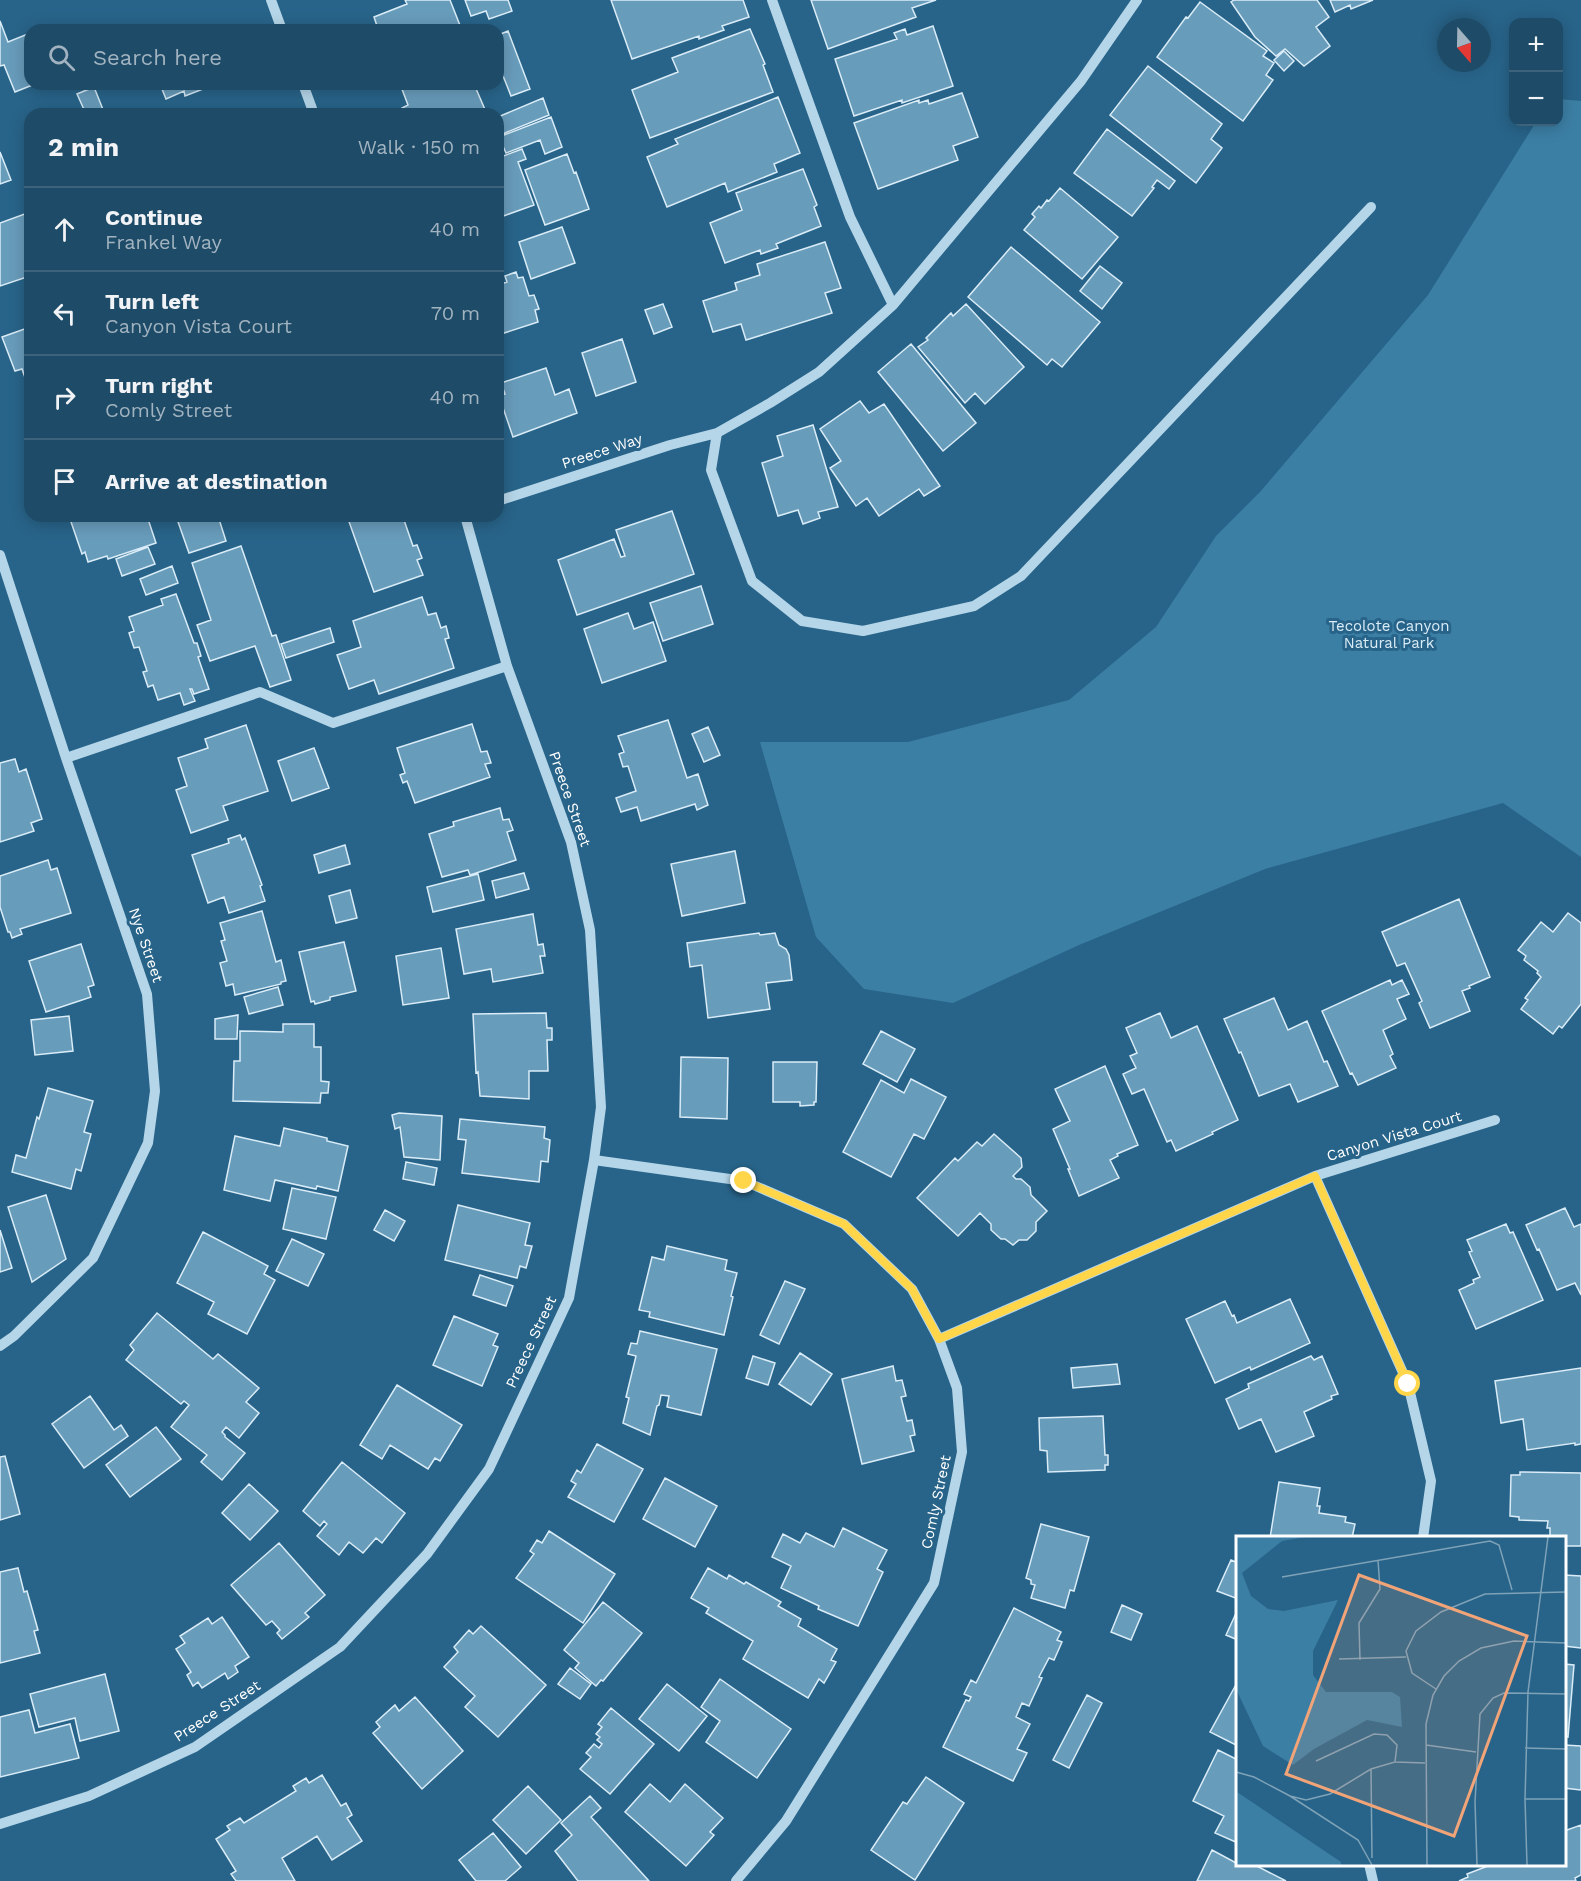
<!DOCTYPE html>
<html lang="en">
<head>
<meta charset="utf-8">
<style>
  :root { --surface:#1e4b67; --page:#26526d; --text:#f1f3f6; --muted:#a1b3c0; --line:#3c637b }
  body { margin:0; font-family:"Work Sans",sans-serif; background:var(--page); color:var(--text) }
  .controls { position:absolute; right:18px; top:18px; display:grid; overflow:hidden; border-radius:12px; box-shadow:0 3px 15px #0003 }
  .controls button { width:54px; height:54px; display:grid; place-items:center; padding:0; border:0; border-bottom:2px solid var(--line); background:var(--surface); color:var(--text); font:30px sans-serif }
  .compass { position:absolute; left:1437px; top:18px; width:54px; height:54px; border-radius:50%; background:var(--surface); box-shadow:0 3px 15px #0003; rotate:160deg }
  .stop { position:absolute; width:18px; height:18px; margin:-14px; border:4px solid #ffd54a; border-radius:50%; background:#fff }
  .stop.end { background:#ffd54a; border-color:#fff; box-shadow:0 2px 6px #0008 }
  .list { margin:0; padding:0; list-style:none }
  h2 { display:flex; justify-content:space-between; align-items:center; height:78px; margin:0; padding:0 24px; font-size:26px }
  h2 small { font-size:20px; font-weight:400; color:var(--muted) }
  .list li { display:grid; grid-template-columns:39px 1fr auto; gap:18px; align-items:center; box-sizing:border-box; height:84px; padding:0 24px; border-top:2px solid var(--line) }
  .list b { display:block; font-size:22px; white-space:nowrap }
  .list p { margin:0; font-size:20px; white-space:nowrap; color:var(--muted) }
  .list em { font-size:20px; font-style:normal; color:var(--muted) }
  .icon { flex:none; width:33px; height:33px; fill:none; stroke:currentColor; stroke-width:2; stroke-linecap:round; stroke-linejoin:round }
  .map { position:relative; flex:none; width:1581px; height:1881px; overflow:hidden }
  .search { position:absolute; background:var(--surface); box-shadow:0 3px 15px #0003; left:24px; top:24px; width:480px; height:66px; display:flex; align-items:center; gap:15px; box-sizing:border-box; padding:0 21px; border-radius:18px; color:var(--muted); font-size:22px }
  .panel { position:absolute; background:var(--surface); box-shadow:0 3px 15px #0003; left:24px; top:108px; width:480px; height:414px; border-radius:18px }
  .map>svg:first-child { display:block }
  .green { fill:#3c7fa5 }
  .building { fill:#689cbb; stroke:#d9ecf7; stroke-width:1.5 }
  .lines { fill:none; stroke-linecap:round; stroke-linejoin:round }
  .minor { stroke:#b5d6e9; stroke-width:10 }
  .route { stroke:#ffd54a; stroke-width:8 }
  .labels { text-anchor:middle; stroke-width:6; stroke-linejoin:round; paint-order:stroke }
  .street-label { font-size:15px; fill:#fff; stroke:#286489 }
  .park-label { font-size:15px; fill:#d9ecf7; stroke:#286489 }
  .inset-road { fill:none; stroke:#7ea2b8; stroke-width:1.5 }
  .view { fill:#f2a479; fill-opacity:0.15; stroke:#f2a479; stroke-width:3 }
  .inset-edge { fill:none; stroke:#fff; stroke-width:3 }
</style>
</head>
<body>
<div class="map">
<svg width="1581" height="1881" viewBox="0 0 1581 1881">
  <rect width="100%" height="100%" fill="#286489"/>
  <!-- green -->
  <path class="green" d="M1559 99 1581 101V857L1503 803 1265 869 1079 945 953 1003 864 989 816 937 760 742H908L1069 700 1156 627 1216 536 1260 492 1428 295 1536 122H1558Z"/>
  <!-- building -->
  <path class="building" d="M405 0H450L461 28 457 30H375L378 29 374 17 407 4Z
    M465 0H508L512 11 489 19 486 11 471 16Z
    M611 0H743L749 17 722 26 724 30 699 39V36L632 59Z
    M811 0H936L912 8 916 17 828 49Z
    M1234 0H1317L1329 17 1316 27 1330 46 1304 66 1285 49 1276 56 1255 37 1231 2Z
    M1330 0H1373L1351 9 1350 5 1335 12Z
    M1200 2 1267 51 1263 56 1274 63 1266 75 1273 80 1243 121 1157 57 1186 17 1188 18Z
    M0 21 8 42 30 33V84H35L15 92 4 65 0 66Z
    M933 26 953 86 902 103V100L854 116 835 59 897 39 894 33 905 29 907 35Z
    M750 29 765 64 763 65 773 92 650 138 632 90 678 72 672 58Z
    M508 31 530 89 511 96 498 63V35Z
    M1284 51 1294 61 1284 71 1274 60Z
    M1148 66 1222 124 1211 139 1222 148 1196 183 1110 115Z
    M160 84H216L185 96 184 91 166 99Z
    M400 84H474L486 112 482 114H405L402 108 408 105Z
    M94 87 104 112 99 114H86L77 94Z
    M962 93 978 137 953 146 958 160 878 189 854 123 919 100V103L928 100 929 104Z
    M778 97 800 153 774 164 777 172 728 192 725 183 667 207 647 157 678 144 675 139Z
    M543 98 549 115 500 135 498 131V117Z
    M551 117 562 147 545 154 540 140 506 153 499 137Z
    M1107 129 1175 181 1169 189 1157 180 1152 187 1154 188 1132 216 1074 173Z
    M522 149 526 159 518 162 534 205 498 218V158Z
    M0 152 11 180 0 184Z
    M567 154 574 173 576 172 589 209 545 225 525 170Z
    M803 169 817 205 814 207 821 226 776 244 778 248 761 254 760 250 725 263 710 223 742 210 736 193Z
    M1060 188 1118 237 1082 279 1024 230 1035 217 1032 214 1039 206 1041 208 1047 200 1049 201Z
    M30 212V276L0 286V223Z
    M562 227 575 263 531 279 519 242Z
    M825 242 841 288 825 293 832 313 746 340 741 324 713 332 703 301 737 290 735 283 760 275 757 264Z
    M1011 247 1100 322 1062 367 1052 359 1047 365 968 297Z
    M1100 266 1122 283 1102 309 1080 291Z
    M516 272 518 278 523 277 529 296 534 295 539 309 535 310 538 322 498 335V285L507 282 505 276Z
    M663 304 672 327 654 334 645 310Z
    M966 304 1024 367 985 404 975 393 965 403 918 347 928 340 926 338 951 313 953 316Z
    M30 327V389H29L22 369 15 371 2 337Z
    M622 339 636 382 596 396 582 353Z
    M911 344 976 423 943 451 878 372Z
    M546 368 555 395 569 389 577 413 513 437 499 396 505 394 501 383Z
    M860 401 869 413 884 404 940 486 924 496 919 489 879 516 867 498 856 506 830 468 841 461 820 429Z
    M813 425 838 507 818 512 820 518 803 524 798 510 778 516 762 463 783 456 777 436Z
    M672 511 694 574 577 615 558 560 614 539 621 557 625 556 616 530Z
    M69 516H147L156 543 108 559 107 556 88 562 85 552 82 554Z
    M186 516H218L226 541 189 553 177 519Z
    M347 516H408L409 519 404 520 413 546 417 545 422 558 417 560 423 575 374 592Z
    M241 546 272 636 276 635 291 680 270 687 255 646 210 661 197 625 211 620 192 563Z
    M148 547 155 564 122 576 116 559Z
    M172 566 178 583 146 595 140 579Z
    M701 586 713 624 663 641 650 603Z
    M176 594 194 643H197L201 656 198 657 209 689 194 694 192 689H190L195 701 184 705 180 693 158 700 153 685 148 687 143 672 147 671 139 647 134 648 129 633 134 631 129 617 163 605 161 599Z
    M422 597 428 615 436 613 441 628 446 626 449 638 445 639 454 668 379 694 374 680 349 689 337 655 361 647 353 621Z
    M628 613 634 629 653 622 666 661 602 683 584 629Z
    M330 628 334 642 286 658 281 644Z
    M668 720 687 778 698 774 708 805 697 810 695 804 641 821 637 807 621 812 616 798 636 791 628 766 623 767 619 754 624 752 618 736Z
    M472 724 481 752 487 751 491 763 485 764 490 777 415 803 407 781 403 783 400 775 405 773 397 748Z
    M246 725 268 791 223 806 228 820 191 833 176 790 187 786 178 758 208 748 205 739Z
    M708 727 720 755 704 762 692 734Z
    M314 748 329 788 292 801 278 761Z
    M15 759 19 772 26 769 42 819 31 823 34 831 0 842V763Z
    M500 808 503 820 509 819 513 830 507 832 516 860 470 875 468 870 442 877 429 834 454 826 453 822Z
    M240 835 242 840 245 838 262 885 260 886 265 901 229 913 224 897 208 903 192 855 229 843 228 839Z
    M345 845 350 864 319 873 314 855Z
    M735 851 745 903 682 916 671 864Z
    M48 860 51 870 57 868 71 913 20 929 22 934 12 938 10 932H8L0 907V876Z
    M524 873 529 889 496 898 492 881Z
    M478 874 484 900 433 912 427 887Z
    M350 890 357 918 336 923 329 896Z
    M1459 899 1490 977 1469 986 1470 988 1462 991 1470 1011 1430 1028 1419 1003 1422 1001 1405 963 1397 966 1382 932Z
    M262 911 276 962 281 960 286 981 281 982V984L235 995 233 984 226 986 220 963 227 961 221 941 225 940 220 923Z
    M1568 913 1581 923V1004L1562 1028 1559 1026 1553 1034 1521 1009 1528 1000 1525 998 1541 977 1537 973 1538 971 1524 960 1526 956 1518 950 1541 922 1553 932Z
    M533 914 538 945 543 944 545 956H540L543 973 493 982 491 969 464 974 456 929Z
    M759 933 760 935 775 933 779 945 786 949 789 955 792 980 766 983 770 1009 708 1018 702 965 690 967 687 943Z
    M344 942 356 991 330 997V1000L315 1004 314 1001 311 1002 299 952Z
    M81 944 94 985 88 987 91 997 46 1012 29 961Z
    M441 948 449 998 403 1005 396 956Z
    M1390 980 1392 985 1402 980 1409 994 1397 999 1406 1019 1383 1030 1393 1054 1390 1056 1396 1068 1358 1085 1352 1073 1350 1074 1322 1011Z
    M278 987 283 1005 249 1014 244 997Z
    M1274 998 1288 1030 1307 1021 1324 1062 1327 1061 1338 1086 1298 1102 1290 1084 1259 1096 1241 1052 1239 1053 1224 1019Z
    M546 1013 547 1028H552V1040H547L548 1071H529V1099L480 1096 478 1072 476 1073 473 1014Z
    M1160 1013 1171 1038 1197 1026 1238 1120 1212 1132 1213 1134 1176 1151 1171 1140 1167 1142 1144 1089 1132 1094 1123 1074 1136 1068 1130 1056 1137 1053 1126 1028Z
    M238 1015 237 1039H215V1019Z
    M69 1016 73 1051 35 1055 31 1020Z
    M283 1024H314V1047H321V1081L329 1082 328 1093H321L320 1103 233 1101 234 1061H240V1031L283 1032Z
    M881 1031 915 1049 897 1082 863 1064Z
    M681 1057 728 1058 727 1119 680 1117Z
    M773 1062H817L816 1102H814V1105L800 1106V1102H773Z
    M1105 1066 1138 1145 1117 1154 1118 1156 1110 1160 1119 1178 1079 1196 1068 1169H1070L1053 1129 1070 1121 1055 1089Z
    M911 1079 946 1097 924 1139 914 1134 891 1177 843 1152 881 1080 904 1093Z
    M48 1088 93 1101 84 1132 91 1134 81 1171 76 1169 71 1189 12 1172 16 1155 26 1158 37 1117 39 1119Z
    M399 1113 442 1116 440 1160 404 1157 400 1127 395 1129 392 1115Z
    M460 1119 545 1127 544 1138 550 1140 548 1162 541 1161 539 1182 462 1173 466 1140 458 1139Z
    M284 1128 327 1138V1141L348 1146 338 1191 317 1186 316 1189 275 1180 270 1201 224 1190 235 1136 280 1146Z
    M994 1134 1021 1158 1022 1167 1013 1176 1016 1179H1021L1030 1187 1031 1195 1047 1211 1036 1222V1231L1027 1240H1019L1013 1245 1005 1239H1001L991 1230V1224L980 1213 958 1236 917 1198 955 1158 958 1161 977 1142 982 1146Z
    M406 1162 437 1168 434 1185 403 1179Z
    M292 1188 336 1197 326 1239 283 1229Z
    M46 1195 66 1259 32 1282 8 1207Z
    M458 1205 530 1223 525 1245 532 1246 526 1268 520 1266 517 1278 445 1260Z
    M1565 1208 1574 1227 1581 1224V1295L1575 1283 1557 1290 1539 1249 1537 1250 1526 1225Z
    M385 1210 405 1221 394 1241 374 1230Z
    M1506 1224 1510 1233 1513 1232 1543 1300 1476 1329 1459 1290 1474 1283 1473 1280 1480 1277 1469 1252 1472 1251 1467 1240Z
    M0 1230 12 1268 0 1272Z
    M203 1232 268 1266 264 1274 275 1280 247 1334 208 1314 214 1302 177 1283Z
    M292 1239 324 1254 308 1286 276 1271Z
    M667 1246 727 1260 725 1270 737 1273 731 1296 733 1297 724 1335 649 1317 650 1312 639 1310 652 1257 664 1260Z
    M480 1275 513 1286 506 1306 473 1295Z
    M785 1281 805 1289 779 1344 760 1335Z
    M1290 1299 1310 1343 1251 1370 1250 1367 1215 1383 1186 1319 1225 1301 1232 1316 1234 1315 1237 1323Z
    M157 1313 213 1359 218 1354 259 1388 246 1402 259 1413 239 1438 226 1427 222 1432 225 1435V1437L245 1453 222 1480 201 1462 207 1455 171 1427 189 1405 184 1401 181 1404 126 1360 134 1350 130 1345Z
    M454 1316 498 1334 493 1345 498 1347 482 1386 433 1365Z
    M640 1331 717 1349 701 1415 667 1407 669 1396 661 1395 659 1405 657 1406 650 1435 623 1423 629 1398 626 1397 636 1356 628 1354 631 1343 637 1344Z
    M800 1353 832 1374 811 1405 779 1384Z
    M753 1356 775 1363 768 1385 746 1378Z
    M1311 1356 1314 1360 1322 1356 1338 1394 1331 1396 1332 1399 1304 1412 1314 1436 1276 1452 1261 1419 1239 1429 1226 1399 1249 1388 1248 1384Z
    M1117 1364 1120 1384 1073 1388 1071 1368Z
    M893 1366 896 1381 902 1380 906 1396 901 1397 907 1421 912 1420 915 1435 910 1436 914 1451 862 1464 842 1379Z
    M1581 1368V1444L1575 1445V1443L1527 1450 1523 1419 1501 1423 1495 1381Z
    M397 1385 462 1425 440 1461 435 1458 428 1469 390 1445 382 1459 360 1445Z
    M90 1396 114 1430 121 1425 128 1436 84 1468 52 1424Z
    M1103 1416 1105 1455H1108V1465H1105V1470L1048 1472 1047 1451 1040 1450 1039 1418Z
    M156 1427 181 1459 130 1497 106 1465Z
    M597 1444 643 1469 614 1522 568 1497 576 1484 571 1481 577 1470 581 1473Z
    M5 1456 20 1514 0 1520V1457Z
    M342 1462 405 1513 382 1543 376 1538 363 1553 349 1542 339 1555 317 1536 327 1524 324 1521 320 1526 303 1511Z
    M1520 1472 1581 1473V1546H1564V1538H1550V1528H1547L1548 1521 1519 1520V1517L1510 1516 1511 1475H1520Z
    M665 1478 717 1506 695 1547 643 1519Z
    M1279 1482 1320 1488 1317 1506H1320L1319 1513 1346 1517 1345 1522 1355 1524 1352 1538H1270Z
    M249 1484 278 1511 250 1540 222 1513Z
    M1041 1524 1089 1537 1074 1591 1070 1590 1065 1608 1031 1598 1035 1585 1031 1584V1580L1026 1578Z
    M843 1528 887 1550 877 1569 883 1572 858 1626 818 1609 819 1606 781 1588 791 1566 772 1557 783 1534 800 1543 806 1533 834 1547Z
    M549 1531 615 1574 583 1623 516 1578 534 1554 530 1551 537 1540 542 1543Z
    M279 1543 325 1595 305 1613 309 1617 282 1639 277 1633 280 1630 272 1621 266 1625 231 1585Z
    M1231 1560 1238 1563V1599L1217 1591Z
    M18 1568 24 1592 27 1591 38 1630 34 1631 40 1653 0 1663V1572Z
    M708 1568 727 1579 729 1575 744 1584 746 1582 781 1602 778 1606 801 1619 798 1626 837 1649 831 1660 836 1662 824 1683 819 1679 808 1698 743 1659 753 1641 706 1613 709 1608 691 1598Z
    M1564 1575 1581 1576V1648L1564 1646Z
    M603 1602 642 1633 603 1681 601 1680 596 1686 575 1668 579 1663 564 1650Z
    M1122 1605 1142 1614 1131 1640 1111 1632Z
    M1014 1608 1061 1632 1057 1640 1062 1642 1054 1660 1049 1658 1039 1677 1042 1678 1029 1706 1022 1703 1016 1717 1030 1724 1017 1749 1027 1753 1013 1781 943 1747 966 1700 969 1701 971 1697 964 1694 971 1680 976 1683Z
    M1238 1609V1640L1226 1635Z
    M222 1617 249 1657 235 1666 238 1672 228 1679 225 1673 202 1688 198 1682 193 1686 187 1675 191 1672 176 1649 185 1643 180 1636 208 1618 212 1624Z
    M481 1626 546 1685 498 1737 465 1707 475 1696 444 1667 458 1652 454 1647 469 1630 473 1634Z
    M1564 1664 1574 1665 1568 1737 1564 1736Z
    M570 1668 591 1684 580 1699 558 1684Z
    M105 1674 119 1731 80 1741 75 1718 39 1727 30 1694Z
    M720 1679 791 1729 757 1778 706 1742 720 1721 701 1707Z
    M1238 1681V1746L1210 1732Z
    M667 1684 707 1716 679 1751 639 1719Z
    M1087 1695 1102 1703 1069 1768 1053 1760Z
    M415 1697 463 1751 422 1789 373 1733 380 1727 376 1722 395 1705 399 1711Z
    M611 1708 654 1744 610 1794 580 1769 591 1757 586 1753 594 1744 599 1748 602 1744 597 1740 600 1737 596 1734 602 1727 598 1724Z
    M29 1710 35 1733 70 1724 79 1758 0 1777V1717Z
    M1564 1745 1581 1746V1790L1564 1788Z
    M1218 1750 1238 1760V1843L1215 1833 1224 1816 1193 1801Z
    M322 1775 341 1806 346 1803 352 1815 347 1818 362 1841 332 1860 317 1836 282 1858 295 1881H236L231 1874 236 1871 216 1839 230 1830 227 1826 240 1818 244 1823 296 1791 293 1786 306 1778 309 1783Z
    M926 1777 964 1803 915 1880 871 1850 903 1802 907 1804Z
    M650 1784 670 1802 685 1784 723 1818 710 1832 714 1835 686 1866 625 1812Z
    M528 1786 561 1820 526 1854 493 1820Z
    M590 1796 601 1808 591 1817 649 1881H578L555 1851 572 1835 561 1823Z
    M1581 1825V1875L1575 1878 1576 1881H1459L1468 1877 1467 1874 1493 1864H1564V1831Z
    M493 1833 521 1867 505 1881H476L459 1860Z
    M1212 1850 1238 1864H1253L1286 1881H1197Z"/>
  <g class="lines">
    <!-- minor -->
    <path class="minor" d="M271 0 282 30
      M772 0 850 217 893 305
      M1137 0 1081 81 893 305 819 372 770 403 717 433 711 470 752 581 802 621 863 631 974 606 1021 576 1371 207
      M303 84 314 114
      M498 501 670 445 717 433
      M0 555 66 758 147 994 155 1091 148 1143 93 1258 14 1336 0 1346
      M66 758 260 692 333 723 507 666
      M594 1160 744 1181 844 1224 912 1289 939 1339 957 1388 962 1452 934 1583 786 1821 736 1881
      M1315 1176 1408 1384 1431 1481 1423 1538
      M939 1339 1315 1176 1495 1120
      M0 1824 89 1796 195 1747 340 1647 427 1554 489 1469 569 1298 594 1160 601 1107 590 930 571 842 507 666 465 516
      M1369 1864 1373 1881"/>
  </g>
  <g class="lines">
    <!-- route -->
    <path class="route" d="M744 1181 844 1224 912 1289 939 1339 1315 1176 1408 1384"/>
  </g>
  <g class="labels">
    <!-- street labels -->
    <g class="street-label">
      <text transform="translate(602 451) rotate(-18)" y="5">Preece Way</text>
      <text transform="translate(570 799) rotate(71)" y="5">Preece Street</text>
      <text transform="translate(146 945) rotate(71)" y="5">Nye Street</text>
      <text transform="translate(1394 1136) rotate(-17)" y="5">Canyon Vista Court</text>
      <text transform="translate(531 1342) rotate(-65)" y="5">Preece Street</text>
      <text transform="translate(936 1502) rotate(-78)" y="5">Comly Street</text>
      <text transform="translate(217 1711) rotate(-33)" y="5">Preece Street</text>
    </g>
    <!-- park labels -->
    <g class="park-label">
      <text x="1389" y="631">Tecolote Canyon<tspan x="1389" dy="17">Natural Park</tspan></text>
    </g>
  </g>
  <!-- overview -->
  <g transform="translate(1236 1536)">
    <rect width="330" height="330" fill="#286489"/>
    <path d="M0 1H69L46 5 6 37 15 60 32 73 48 75 102 64 77 115V139L90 156H156L164 161 166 191 131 184 78 213 57 229 27 210 0 153ZM1 256 105 326V329H0Z" fill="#3c7fa5"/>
    <path class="inset-road" d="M46 41 254 5 263 9 276 54M103 123 170 121M124 124 123 87 144 53 142 24M200 153 176 137 170 115 180 95 205 76 249 58 330 56M190 209 240 216M289 212 330 213M159 226 189 227M135 233 136 322M0 236 18 241 54 260 122 304 136 329M54 260 70 264 94 258 135 233 159 226 161 209 151 199 138 198 80 225M289 263H330M191 329 190 188 197 159 208 140 223 125 245 112 278 105 330 107M241 329 239 266 244 178 257 162 268 157 330 158M291 329 289 263 292 156 312 1"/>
    <path class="view" d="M123 39 291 100 218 300 50 238Z"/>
    <rect width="330" height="330" class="inset-edge"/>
  </g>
</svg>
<div class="controls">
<button>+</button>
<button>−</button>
</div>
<svg class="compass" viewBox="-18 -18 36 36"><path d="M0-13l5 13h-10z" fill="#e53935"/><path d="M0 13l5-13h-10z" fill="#a1b3c0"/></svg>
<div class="stop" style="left:1408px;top:1384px"></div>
<div class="stop end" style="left:744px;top:1181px"></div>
<div class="search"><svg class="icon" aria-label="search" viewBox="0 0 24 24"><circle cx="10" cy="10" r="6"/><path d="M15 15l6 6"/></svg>Search here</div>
<section class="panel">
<h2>2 min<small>Walk · 150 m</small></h2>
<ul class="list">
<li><svg class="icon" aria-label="ahead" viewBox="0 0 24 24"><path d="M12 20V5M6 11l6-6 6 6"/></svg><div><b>Continue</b><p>Frankel Way</p></div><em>40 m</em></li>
<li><svg class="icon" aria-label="left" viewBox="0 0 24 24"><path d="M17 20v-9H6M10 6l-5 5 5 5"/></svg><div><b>Turn left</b><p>Canyon Vista Court</p></div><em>70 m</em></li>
<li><svg class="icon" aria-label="right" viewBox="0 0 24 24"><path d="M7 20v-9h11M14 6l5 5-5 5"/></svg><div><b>Turn right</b><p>Comly Street</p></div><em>40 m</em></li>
<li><svg class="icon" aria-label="arrive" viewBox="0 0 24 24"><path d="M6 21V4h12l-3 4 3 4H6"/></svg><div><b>Arrive at destination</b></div></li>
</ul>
</section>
</div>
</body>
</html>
